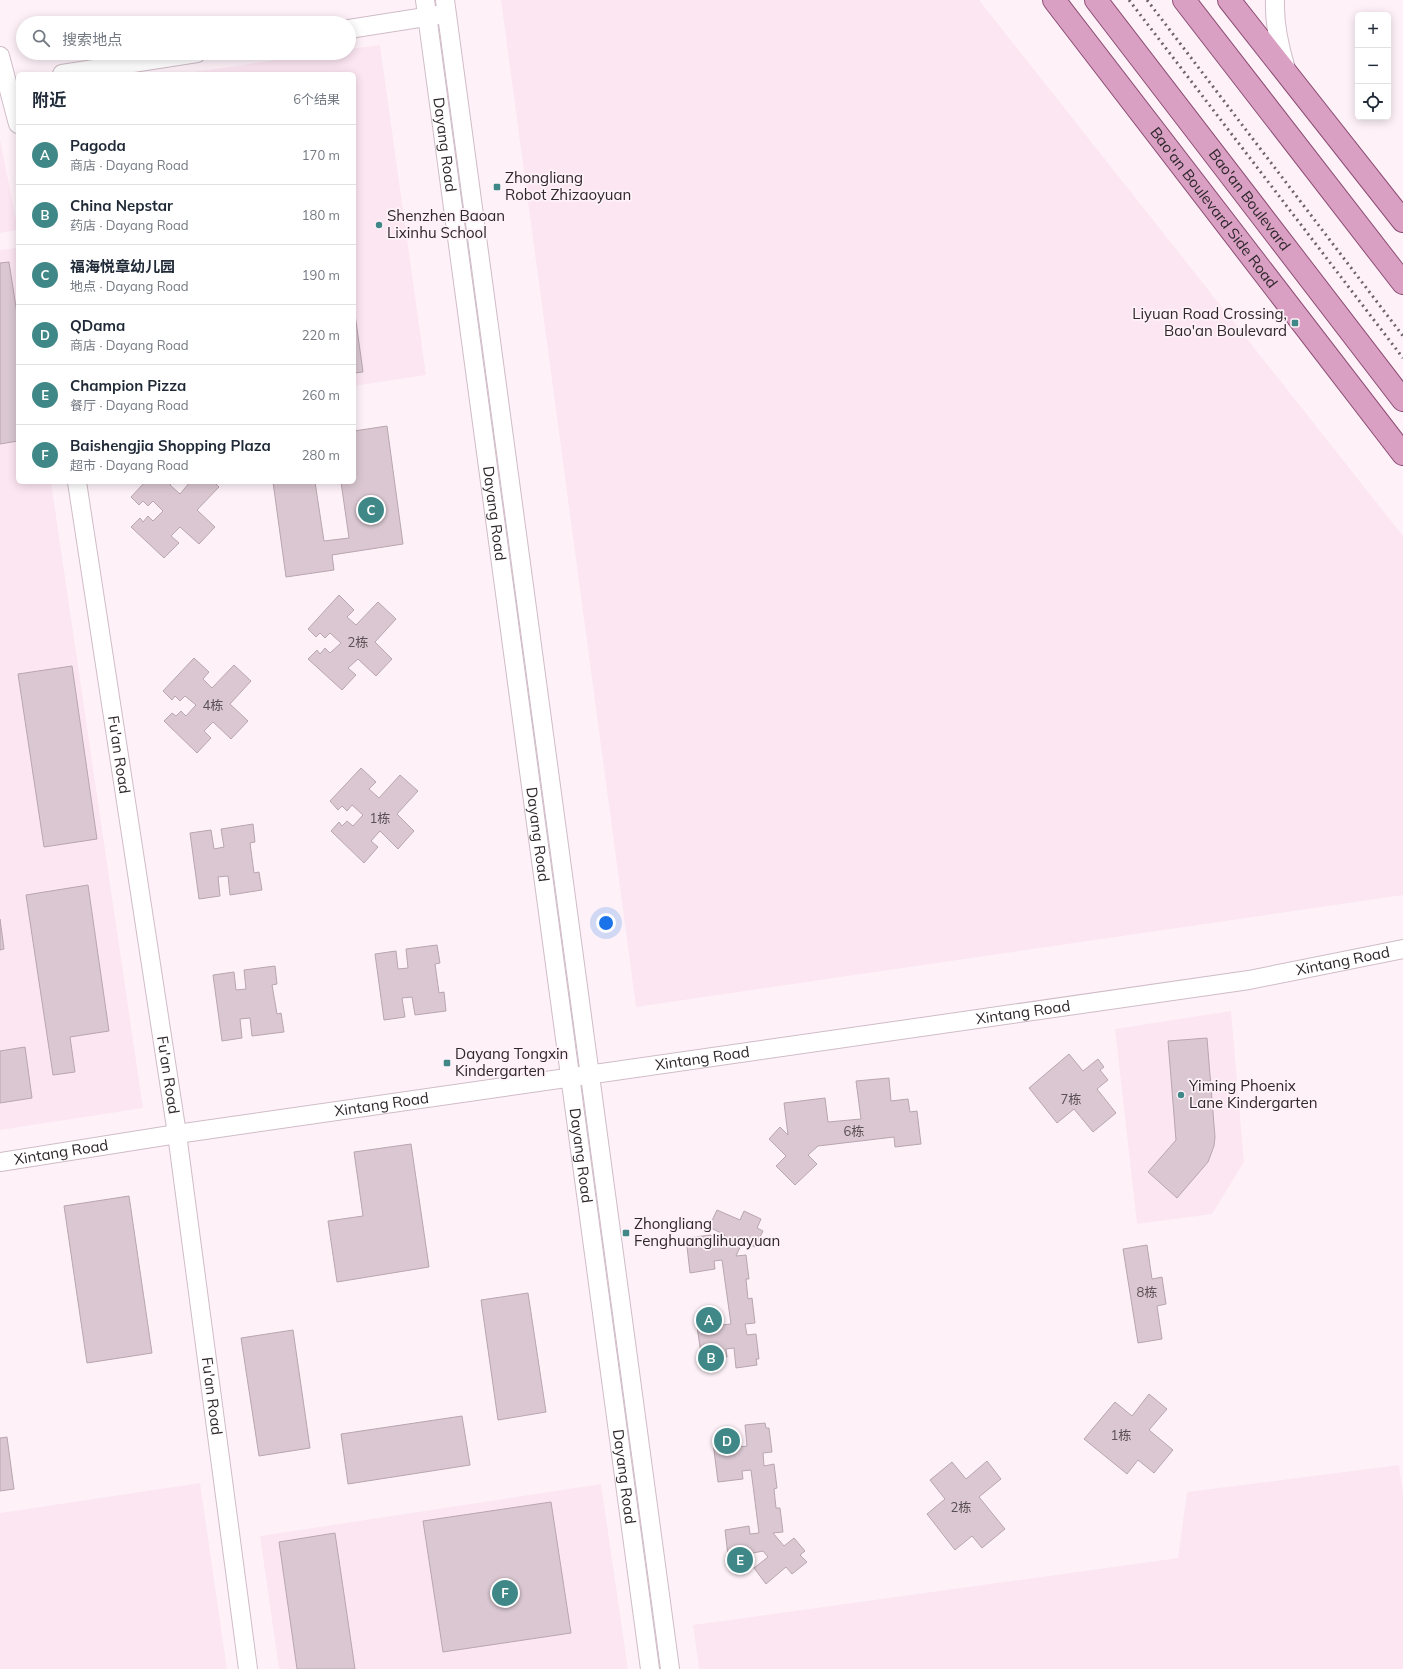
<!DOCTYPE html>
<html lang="zh">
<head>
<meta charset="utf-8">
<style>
  :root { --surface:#fff; --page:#f2f2f3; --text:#1f2937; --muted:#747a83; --line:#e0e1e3; --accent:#408888 }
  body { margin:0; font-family:Mulish,"Noto Sans SC",sans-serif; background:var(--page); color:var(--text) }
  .controls { position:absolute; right:12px; top:12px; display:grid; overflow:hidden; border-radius:6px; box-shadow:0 2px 10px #0003 }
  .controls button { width:36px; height:36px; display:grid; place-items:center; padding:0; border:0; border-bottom:1px solid var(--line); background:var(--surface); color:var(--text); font:20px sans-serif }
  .you { position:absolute; left:606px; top:923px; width:14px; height:14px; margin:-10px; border:3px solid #fff; border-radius:50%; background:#1a73e8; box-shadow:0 0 0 6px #1a73e833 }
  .badge { display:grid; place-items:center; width:26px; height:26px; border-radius:50%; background:var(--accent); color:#fff; font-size:13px; font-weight:700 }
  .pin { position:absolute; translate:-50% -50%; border:2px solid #fff; box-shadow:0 1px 4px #0006 }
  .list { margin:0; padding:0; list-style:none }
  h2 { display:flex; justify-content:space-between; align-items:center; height:52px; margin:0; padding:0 16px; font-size:17px }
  h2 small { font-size:13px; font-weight:400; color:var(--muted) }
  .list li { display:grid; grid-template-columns:26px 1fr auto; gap:12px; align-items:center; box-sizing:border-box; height:60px; padding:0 16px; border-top:1px solid var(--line) }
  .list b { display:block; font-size:15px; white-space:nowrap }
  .list p { margin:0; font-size:13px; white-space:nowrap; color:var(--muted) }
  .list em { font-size:13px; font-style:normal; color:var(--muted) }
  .icon { flex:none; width:22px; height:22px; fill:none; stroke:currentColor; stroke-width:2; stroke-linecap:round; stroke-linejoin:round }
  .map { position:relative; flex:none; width:1403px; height:1669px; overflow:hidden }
  .search { position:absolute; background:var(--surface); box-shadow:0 2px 10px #0003; left:16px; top:16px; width:340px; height:44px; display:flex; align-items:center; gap:10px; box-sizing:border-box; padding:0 14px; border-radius:22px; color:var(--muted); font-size:15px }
  .panel { position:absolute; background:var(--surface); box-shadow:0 2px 10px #0003; left:16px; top:72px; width:340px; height:412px; border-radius:6px }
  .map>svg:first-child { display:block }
  .built { fill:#fce6f2 }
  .building { fill:#dac7d1; stroke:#b8a5af }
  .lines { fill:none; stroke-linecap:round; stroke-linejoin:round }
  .minor-casing { stroke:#d0bcc7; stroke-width:20 }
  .major-casing { stroke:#8d4d74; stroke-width:24 }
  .minor { stroke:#fff; stroke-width:18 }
  .major { stroke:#d9a0c3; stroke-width:22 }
  .rail { stroke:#6c6469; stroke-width:3; stroke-dasharray:2 4; stroke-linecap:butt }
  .poi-dot { fill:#408888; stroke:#fef2f8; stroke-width:1.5 }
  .labels { text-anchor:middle; stroke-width:3.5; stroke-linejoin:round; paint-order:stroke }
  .number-label { font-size:13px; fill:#594f54 }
  .street-label { font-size:15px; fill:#2e272b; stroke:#fef2f8 }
  .poi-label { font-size:15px; fill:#2e272b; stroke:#fef2f8; text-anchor:start }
</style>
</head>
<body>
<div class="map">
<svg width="1403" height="1669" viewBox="0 0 1403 1669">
  <rect width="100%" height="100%" fill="#fef2f8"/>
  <!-- built -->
  <path class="built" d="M501 0H979L1403 536V895L636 1007Z
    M380 45 426 375 354 386V74H180L325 53H349V49Z
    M0 139 18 230 0 233Z
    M16 248 18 260V482H51L143 1108 0 1130V250Z
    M1231 1011 1244 1162 1212 1214 1137 1224 1115 1029Z
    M1399 1465 1403 1494V1669H699L693 1625 1178 1558 1187 1492Z
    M200 1483 227 1669H0V1513Z
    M601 1484 628 1669H279L260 1536Z"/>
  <!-- building -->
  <path class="building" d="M9 262 18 320V441L0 444V263Z
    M354 307 363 372 354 373Z
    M387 426 403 544 332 555 334 570 286 577 273 482H315L324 541 349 538 341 482H354V431Z
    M145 482H172L170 485 180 494 190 482H214L219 487 197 510 215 527 199 544 180 527 171 536 179 543 164 558 131 527 140 518 143 522 148 516 153 521 163 511 153 501 148 506 143 501 139 505 131 497Z
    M339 595 354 610 347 617 356 625 378 602 396 619 375 642 392 659 376 676 358 659 348 668 356 675 342 690 308 659 317 650 320 654 325 648 330 653 341 643 330 633 325 638 320 633 316 637 308 629Z
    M194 658 209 672 203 679 212 688 234 665 251 681 230 704 248 721 231 739 213 722 204 731 211 738 197 753 164 721 172 713 176 716 181 711 186 716 196 705 185 696 180 701 175 696 172 700 163 691Z
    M72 666 97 839 44 847 18 674Z
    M361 768 376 782 369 789 379 798 400 775 418 791 397 814 414 831 398 849 380 831 371 841 378 847 364 863 331 831 339 822 342 826 347 821 353 826 363 815 352 805 347 811 342 806 338 810 330 801Z
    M253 824 255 842 250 843 254 873 259 872 262 890 230 895 228 876 218 877 220 896 199 899 190 833 211 830 214 849 224 847 221 829Z
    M88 885 109 1031 70 1037 75 1072 53 1075 26 895Z
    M0 919 4 949 0 950Z
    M437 945 440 963 435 964 439 993 444 992 446 1011 415 1015 412 997 402 998 405 1017 384 1020 375 954 396 951 398 969 408 968 406 949Z
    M275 966 277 984 272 985 277 1014 281 1013 284 1032 252 1036 250 1018 240 1019 242 1038 222 1041 213 975 234 972 236 990 246 989 244 970Z
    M1207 1038 1215 1137 1214 1146 1208 1162 1177 1198 1148 1172 1176 1140 1168 1041Z
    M25 1047 32 1098 0 1103V1051Z
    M1069 1054 1083 1071 1098 1059 1104 1067 1100 1070 1108 1080 1097 1089 1116 1113 1093 1132 1074 1109 1057 1123 1029 1088Z
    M889 1078 891 1101 908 1099 910 1112 917 1111 921 1144 895 1147 894 1137 818 1146 808 1155 817 1164 795 1185 776 1166 786 1156 769 1139 780 1127 788 1135 784 1103 825 1098 828 1122 861 1119 856 1081Z
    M411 1144 429 1267 337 1282 328 1221 363 1216 354 1152Z
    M129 1196 152 1353 87 1363 64 1206Z
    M717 1210 740 1220 744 1211 761 1219 757 1228 763 1231 755 1247 743 1241 736 1256 746 1255 749 1279H746L748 1299 752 1298 755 1323 745 1324 747 1335 756 1334 759 1359H756L757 1365 736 1368 734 1348 726 1349 727 1357 702 1360 696 1320 721 1316 722 1325 731 1324 722 1260 714 1261 715 1269 690 1273 686 1238 711 1235 712 1243 722 1241 725 1235 709 1227Z
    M1147 1245 1152 1279 1162 1277 1166 1304 1157 1306 1162 1339 1138 1343 1123 1249Z
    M528 1293 546 1412 498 1420 481 1300Z
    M293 1330 310 1448 259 1456 241 1338Z
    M1149 1394 1167 1409 1149 1430 1173 1450 1154 1473 1138 1460 1127 1474 1084 1439 1115 1402 1132 1416Z
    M462 1416 470 1465 348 1484 341 1434Z
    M765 1423 766 1428H769L772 1452 763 1453 764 1466 774 1464 777 1488 774 1489 776 1508H780L783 1532 773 1533 784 1546 794 1538 805 1551 800 1555 807 1562 792 1574 786 1567 766 1584 754 1568 768 1557 763 1551 753 1553 754 1561 729 1564 725 1530 749 1526 750 1534 759 1533 751 1470 742 1471 743 1479 718 1482 713 1442 738 1438 739 1447 747 1446 745 1425Z
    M7 1437 14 1489 0 1491V1438Z
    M987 1461 1001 1479 979 1497 1005 1529 982 1548 972 1536 955 1550 927 1514 945 1499 930 1480 952 1462 966 1479Z
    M551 1502 571 1633 443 1652 423 1521Z
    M335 1533 355 1669H297L279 1542Z"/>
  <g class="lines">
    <!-- minor casing -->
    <g class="minor-casing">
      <g id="minor">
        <path id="s1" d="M425 0 650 1669"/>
        <path d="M445 0 670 1669"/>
        <path d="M1275 0C1274 24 1279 46 1286 69"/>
        <path d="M349 29 438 15"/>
        <path d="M0 56 18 124"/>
        <path d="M62 74 197 53"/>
        <path id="s2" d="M77 482 177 1134 248 1669"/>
        <path id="s3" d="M0 1162 177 1134 1249 980 1403 949"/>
      </g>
    </g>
    <!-- major casing -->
    <g class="major-casing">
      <g id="major">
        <path id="s4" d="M1054 0 1403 454"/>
        <path id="s5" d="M1096 0 1403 400"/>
        <path d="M1184 0 1403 283"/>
        <path d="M1229 0 1403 221"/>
      </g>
    </g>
    <!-- minor -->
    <use href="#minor" class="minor"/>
    <!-- major -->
    <use href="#major" class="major"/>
    <!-- rail -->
    <path class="rail" d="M1129 0 1403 358
      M1147 0 1403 336"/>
  </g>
  <!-- markers -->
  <g class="poi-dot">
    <rect x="493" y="183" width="8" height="8" rx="2"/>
    <circle cx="379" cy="225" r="4"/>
    <rect x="1291" y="319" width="8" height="8" rx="2"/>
    <rect x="443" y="1059" width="8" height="8" rx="2"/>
    <circle cx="1181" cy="1095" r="4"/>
    <rect x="622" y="1229" width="8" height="8" rx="2"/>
  </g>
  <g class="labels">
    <!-- number labels -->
    <g class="number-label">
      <text x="358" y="647">2栋</text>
      <text x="213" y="710">4栋</text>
      <text x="380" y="823">1栋</text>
      <text x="1071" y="1104">7栋</text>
      <text x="854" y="1136">6栋</text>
      <text x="1147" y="1297">8栋</text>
      <text x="1121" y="1440">1栋</text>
      <text x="961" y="1512">2栋</text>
    </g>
    <!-- street labels -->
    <g class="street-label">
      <text dy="5" stroke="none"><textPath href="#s1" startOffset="146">Dayang Road</textPath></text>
      <text dy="5" stroke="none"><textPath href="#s5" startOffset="252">Bao'an Boulevard</textPath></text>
      <text dy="5" stroke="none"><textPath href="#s4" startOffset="262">Bao'an Boulevard Side Road</textPath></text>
      <text dy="5" stroke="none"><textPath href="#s1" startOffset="518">Dayang Road</textPath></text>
      <text dy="5" stroke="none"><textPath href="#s2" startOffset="276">Fu'an Road</textPath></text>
      <text dy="5" stroke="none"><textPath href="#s1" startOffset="842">Dayang Road</textPath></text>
      <text dy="5" stroke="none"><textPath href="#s3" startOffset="1358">Xintang Road</textPath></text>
      <text dy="5" stroke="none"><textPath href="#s3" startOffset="1034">Xintang Road</textPath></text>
      <text dy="5" stroke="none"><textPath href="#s3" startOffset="710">Xintang Road</textPath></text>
      <text dy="5" stroke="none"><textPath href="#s2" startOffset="600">Fu'an Road</textPath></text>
      <text dy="5" stroke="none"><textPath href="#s3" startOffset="386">Xintang Road</textPath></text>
      <text dy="5" stroke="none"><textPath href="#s3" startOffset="62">Xintang Road</textPath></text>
      <text dy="5" stroke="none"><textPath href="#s1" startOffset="1166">Dayang Road</textPath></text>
      <text dy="5" stroke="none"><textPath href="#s2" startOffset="924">Fu'an Road</textPath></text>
      <text dy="5" stroke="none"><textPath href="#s1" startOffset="1490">Dayang Road</textPath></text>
    </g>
    <!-- poi labels -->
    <g class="poi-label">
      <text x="505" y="183">Zhongliang<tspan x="505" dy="17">Robot Zhizaoyuan</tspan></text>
      <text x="387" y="221">Shenzhen Baoan<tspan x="387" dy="17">Lixinhu School</tspan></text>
      <text x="1287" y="319" text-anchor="end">Liyuan Road Crossing,<tspan x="1287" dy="17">Bao'an Boulevard</tspan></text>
      <text x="455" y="1059">Dayang Tongxin<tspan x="455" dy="17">Kindergarten</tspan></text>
      <text x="1189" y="1091">Yiming Phoenix<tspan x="1189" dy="17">Lane Kindergarten</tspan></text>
      <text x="634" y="1229">Zhongliang<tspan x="634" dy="17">Fenghuanglihuayuan</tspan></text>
    </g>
  </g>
</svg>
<div class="controls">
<button>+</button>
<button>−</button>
<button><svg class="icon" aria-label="locate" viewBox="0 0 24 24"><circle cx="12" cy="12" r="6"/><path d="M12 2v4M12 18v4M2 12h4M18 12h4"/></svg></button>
</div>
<div class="you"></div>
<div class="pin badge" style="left:709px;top:1320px">A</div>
<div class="pin badge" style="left:711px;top:1358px">B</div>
<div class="pin badge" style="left:371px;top:510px">C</div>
<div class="pin badge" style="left:727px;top:1441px">D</div>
<div class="pin badge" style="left:740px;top:1560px">E</div>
<div class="pin badge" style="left:505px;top:1593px">F</div>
<div class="search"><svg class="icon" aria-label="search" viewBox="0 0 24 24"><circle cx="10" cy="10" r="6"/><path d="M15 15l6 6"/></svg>搜索地点</div>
<section class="panel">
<h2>附近<small>6个结果</small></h2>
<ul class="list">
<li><span class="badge">A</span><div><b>Pagoda</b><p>商店 · Dayang Road</p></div><em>170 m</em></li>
<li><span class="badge">B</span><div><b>China Nepstar</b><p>药店 · Dayang Road</p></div><em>180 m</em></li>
<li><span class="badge">C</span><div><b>福海悦章幼儿园</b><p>地点 · Dayang Road</p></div><em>190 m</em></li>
<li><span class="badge">D</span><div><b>QDama</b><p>商店 · Dayang Road</p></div><em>220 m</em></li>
<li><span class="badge">E</span><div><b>Champion Pizza</b><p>餐厅 · Dayang Road</p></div><em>260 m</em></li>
<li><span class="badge">F</span><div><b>Baishengjia Shopping Plaza</b><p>超市 · Dayang Road</p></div><em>280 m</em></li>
</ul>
</section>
</div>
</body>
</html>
